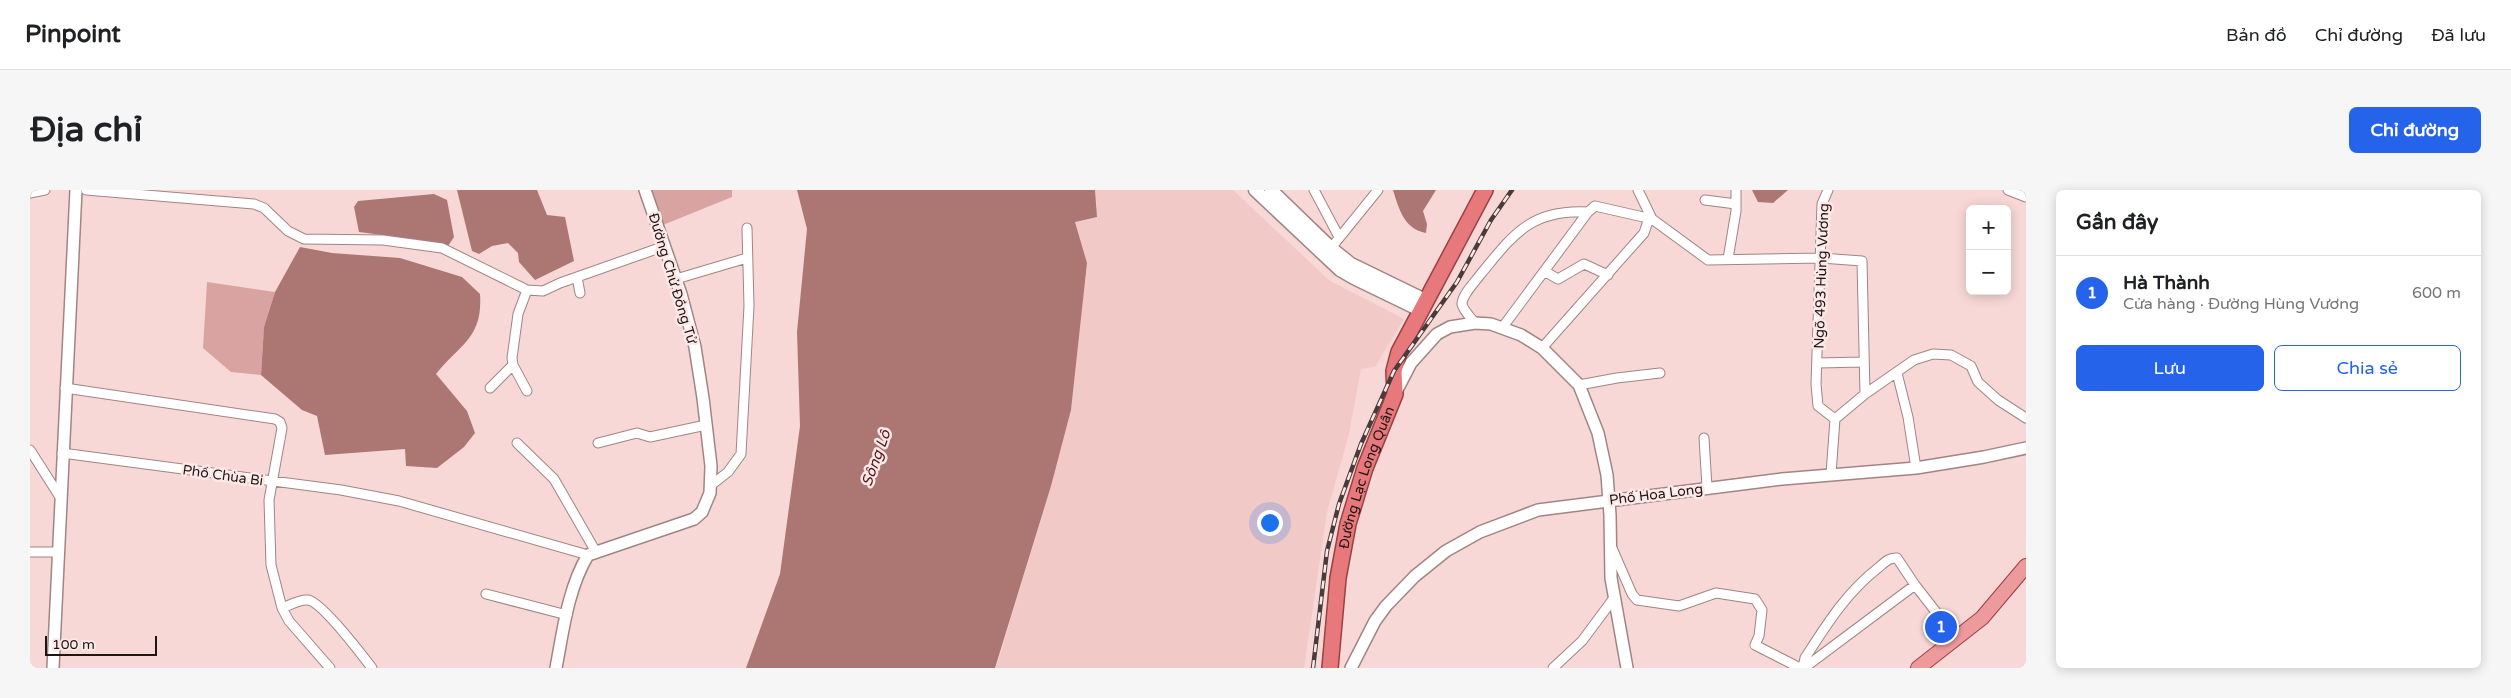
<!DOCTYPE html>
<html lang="vi">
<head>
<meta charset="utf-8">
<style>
  :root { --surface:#fff; --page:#f6f6f6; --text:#202124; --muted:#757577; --line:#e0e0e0; --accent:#2563eb }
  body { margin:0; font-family:"Varela Round",sans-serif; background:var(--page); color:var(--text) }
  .controls { position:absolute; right:15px; top:15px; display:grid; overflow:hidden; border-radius:8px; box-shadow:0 2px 12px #0003 }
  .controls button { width:45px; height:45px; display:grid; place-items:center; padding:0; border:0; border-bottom:1px solid var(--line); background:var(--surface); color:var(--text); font:25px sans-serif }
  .scale { position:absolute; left:15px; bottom:12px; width:112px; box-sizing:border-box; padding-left:5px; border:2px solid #201515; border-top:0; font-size:14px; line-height:18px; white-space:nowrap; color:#201515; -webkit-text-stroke:4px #fce8e7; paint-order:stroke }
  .you { position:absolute; left:1239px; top:332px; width:18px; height:18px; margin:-12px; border:4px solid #fff; border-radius:50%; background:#1a73e8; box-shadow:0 0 0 8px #1a73e833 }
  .badge { display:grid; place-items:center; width:32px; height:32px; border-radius:50%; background:var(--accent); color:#fff; font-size:16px; font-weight:700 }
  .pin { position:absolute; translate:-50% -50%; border:2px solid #fff; box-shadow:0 1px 5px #0006 }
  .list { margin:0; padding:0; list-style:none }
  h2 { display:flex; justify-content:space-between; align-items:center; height:65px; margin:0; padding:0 20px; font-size:21px }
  h2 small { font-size:16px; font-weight:400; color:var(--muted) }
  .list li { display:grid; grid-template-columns:32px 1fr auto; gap:15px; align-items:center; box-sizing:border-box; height:75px; padding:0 20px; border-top:1px solid var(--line) }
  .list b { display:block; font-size:19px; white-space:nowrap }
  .list p { margin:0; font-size:16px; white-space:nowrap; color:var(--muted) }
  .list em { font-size:16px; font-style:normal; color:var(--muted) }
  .actions { display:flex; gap:10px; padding:15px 20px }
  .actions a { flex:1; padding:11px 0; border:1px solid var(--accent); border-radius:8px; text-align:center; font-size:18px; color:var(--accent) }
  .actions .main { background:var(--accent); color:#fff }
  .map { position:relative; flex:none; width:1996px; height:478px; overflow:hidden; border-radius:8px }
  header { display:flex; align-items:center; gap:30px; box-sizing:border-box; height:70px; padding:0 25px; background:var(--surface); border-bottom:1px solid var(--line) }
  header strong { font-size:24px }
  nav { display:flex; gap:28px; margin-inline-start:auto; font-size:18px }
  .intro { display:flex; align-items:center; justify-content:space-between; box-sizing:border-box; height:120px; padding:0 30px }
  h1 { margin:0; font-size:35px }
  .button { padding:12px 22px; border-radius:8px; background:var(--accent); color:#fff; font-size:18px; font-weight:700 }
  main { display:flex; gap:30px; padding:0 30px }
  aside { flex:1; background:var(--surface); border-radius:8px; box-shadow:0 2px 12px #0003 }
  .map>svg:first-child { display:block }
  .built { fill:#f1c9c7 }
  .green { fill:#d9a3a1 }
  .water { fill:#ac7673 }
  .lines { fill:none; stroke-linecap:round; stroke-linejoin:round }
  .minor-casing { stroke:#a18583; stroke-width:11 }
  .tertiary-casing { stroke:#a18583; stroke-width:14 }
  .secondary-casing { stroke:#a18583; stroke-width:15 }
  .primary-casing { stroke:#9d4042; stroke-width:16 }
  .trunk-casing { stroke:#9d4042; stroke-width:18 }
  .minor { stroke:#fff; stroke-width:9 }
  .tertiary { stroke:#fff; stroke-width:11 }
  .secondary { stroke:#fff; stroke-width:12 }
  .primary { stroke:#ed9a9c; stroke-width:14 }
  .trunk { stroke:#e7787b; stroke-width:15 }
  .rail-casing { stroke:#493b3a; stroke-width:4.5 }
  .rail { stroke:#fce8e7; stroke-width:2.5; stroke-dasharray:8; stroke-linecap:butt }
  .labels { text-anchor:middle; stroke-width:5; stroke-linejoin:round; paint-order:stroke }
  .street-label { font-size:14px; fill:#201515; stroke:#fce8e7 }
  .water-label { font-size:15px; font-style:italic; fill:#571217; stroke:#fce8e7 }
</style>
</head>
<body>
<header>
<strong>Pinpoint</strong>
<nav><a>Bản đồ</a><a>Chỉ đường</a><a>Đã lưu</a></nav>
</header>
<div class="intro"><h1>Địa chỉ</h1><a class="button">Chỉ đường</a></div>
<main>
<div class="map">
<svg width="1996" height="478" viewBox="0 0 1996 478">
  <rect width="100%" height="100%" fill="#f7d8d6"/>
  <!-- built -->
  <path class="built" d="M1065 0H1203L1300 91 1374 129 1345 177 1331 179 1319 244 1297 322 1274 478H966L1021 296 1041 220 1057 73 1045 32 1067 18Z"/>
  <!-- green -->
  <path class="green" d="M619 0H702V7L633 35Z
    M177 92 245 102 234 137 231 185 201 182 173 158Z"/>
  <!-- water -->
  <path class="water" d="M427 0H507L517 25 535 27 544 71 505 90 489 72 488 63 478 53 462 56 449 64 442 61Z
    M767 0H1065L1067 27 1045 32 1057 73 1041 220 1021 296 965 478H716L750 384 770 236 767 142 777 39Z
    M1363 0H1406L1393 21 1397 34 1396 43C1374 39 1369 19 1363 0Z
    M1722 0H1758L1743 13 1728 12Z
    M404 4 417 10 424 47 418 56 383 49 329 42 324 17 328 11Z
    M270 57 302 63 370 68 432 87 450 104C453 148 430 154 406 184L437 221 445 243 434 257 407 278 376 276 375 259 295 265 287 226 272 220 231 185 234 137 245 102Z"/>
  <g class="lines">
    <!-- minor casing -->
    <g class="minor-casing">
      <path id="minor" d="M56 0 224 14 234 18 258 41 274 49 353 50 412 58 497 100 513 101 530 93 635 56
        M1284 0 1309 47
        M1608 0 1622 29
        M1798 0 1792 14 1786 194 1788 216 1805 229
        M1978 0 1996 7
        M0 3 15 0
        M1675 10 1706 14
        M1301 58 1348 0
        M1698 69 1706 21V0
        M1514 81 1528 89 1554 74 1578 85
        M547 87 550 103
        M646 89 717 68
        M1445 133C1441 128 1433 120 1432 114 1432 105 1445 92 1450 85 1483 45 1500 19 1558 22
        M1472 138 1558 22 1565 16 1622 29 1678 70 1791 68 1832 71 1835 204
        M1512 158 1614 43 1619 28
        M1788 173 1833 172
        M1867 183 1878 227 1886 278
        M1549 195 1587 188 1630 183
        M35 198 245 229 250 232 252 238 239 310 241 375 252 418 259 431 300 478
        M460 198 483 175
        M497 201 483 175 482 168 488 124 497 100
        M1674 248 1677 297
        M487 253 524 289 566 362
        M568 253 607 243 620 247 676 235
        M0 260 30 307
        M32 263 311 300 369 311 558 365
        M1801 284 1805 229 1835 204 1884 170 1903 164 1921 165 1941 176 1948 192 1968 210 1996 228
        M680 296 698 282 711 264 719 116 717 38
        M1582 358 1602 404 1607 410 1649 416 1686 403 1725 409 1732 420 1729 446 1725 455 1770 478
        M0 362H28
        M456 404 537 425
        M252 418C260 415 270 409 278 410 292 412 332 465 342 478
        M1523 478 1552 451 1584 408
        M1773 478 1775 468C1797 434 1816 403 1848 378 1854 373 1859 367 1867 368L1885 395
        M1774 478 1885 395 1927 449"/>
    </g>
    <!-- tertiary casing -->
    <g class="tertiary-casing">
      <path id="tertiary" d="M1366 202 1381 173 1407 144 1420 137 1445 133 1461 134 1491 145 1512 158 1549 195 1568 243 1577 285 1580 325 1581 388 1597 478
        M23 478 46 0
        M526 478C533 441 538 398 558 365L664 329 672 322 680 303 681 276 673 208 665 157 651 104 615 0
        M1321 478 1345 431 1356 416 1385 386 1416 361 1450 342 1508 320 1752 289 1886 278 1954 267 1996 258"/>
    </g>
    <!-- secondary casing -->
    <g class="secondary-casing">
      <path id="secondary" d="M1225 0 1310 80 1324 88 1392 121
        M1241 0 1301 58 1321 74 1397 111"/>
    </g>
    <!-- primary casing -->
    <g class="primary-casing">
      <path id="primary" d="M1888 478 1952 428 1996 376"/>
    </g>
    <!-- trunk casing -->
    <g class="trunk-casing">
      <g id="trunk">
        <path id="s1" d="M1300 478 1308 388 1318 334 1335 278 1365 204 1364 181 1369 162 1455 0"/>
      </g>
    </g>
    <!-- minor -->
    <use href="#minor" class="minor"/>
    <!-- tertiary -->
    <use href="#tertiary" class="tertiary"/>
    <!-- secondary -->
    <use href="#secondary" class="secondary"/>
    <!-- primary -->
    <use href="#primary" class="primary"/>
    <!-- trunk -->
    <use href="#trunk" class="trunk"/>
    <!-- rail casing -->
    <g class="rail-casing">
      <path id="rail" d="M1283 478 1297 361 1309 314 1331 254 1364 181 1427 92 1461 30 1482 0"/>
    </g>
    <!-- rail -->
    <use href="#rail" class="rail"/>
  </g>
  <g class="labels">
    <!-- street labels -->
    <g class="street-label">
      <text transform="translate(1791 86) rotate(-88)" y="5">Ngõ 493 Hùng Vương</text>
      <text transform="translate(643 88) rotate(73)" y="5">Đường Chử Đồng Tử</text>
      <text transform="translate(193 285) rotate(8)" y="5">Phố Chùa Bi</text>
      <text dy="5" stroke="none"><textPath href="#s1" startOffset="195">Đường Lạc Long Quân</textPath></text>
      <text transform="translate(1626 304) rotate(-7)" y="5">Phố Hoa Long</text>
    </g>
    <!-- water labels -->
    <g class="water-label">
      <text transform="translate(846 268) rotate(-70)" y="5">Sông Lô</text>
    </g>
  </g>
</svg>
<div class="controls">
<button>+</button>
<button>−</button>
</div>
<div class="scale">100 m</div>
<div class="you"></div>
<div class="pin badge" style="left:1911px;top:437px">1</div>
</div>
<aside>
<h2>Gần đây<small></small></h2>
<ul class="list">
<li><span class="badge">1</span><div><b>Hà Thành</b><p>Cửa hàng · Đường Hùng Vương</p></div><em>600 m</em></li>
</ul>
<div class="actions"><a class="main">Lưu</a><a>Chia sẻ</a></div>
</aside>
</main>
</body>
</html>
